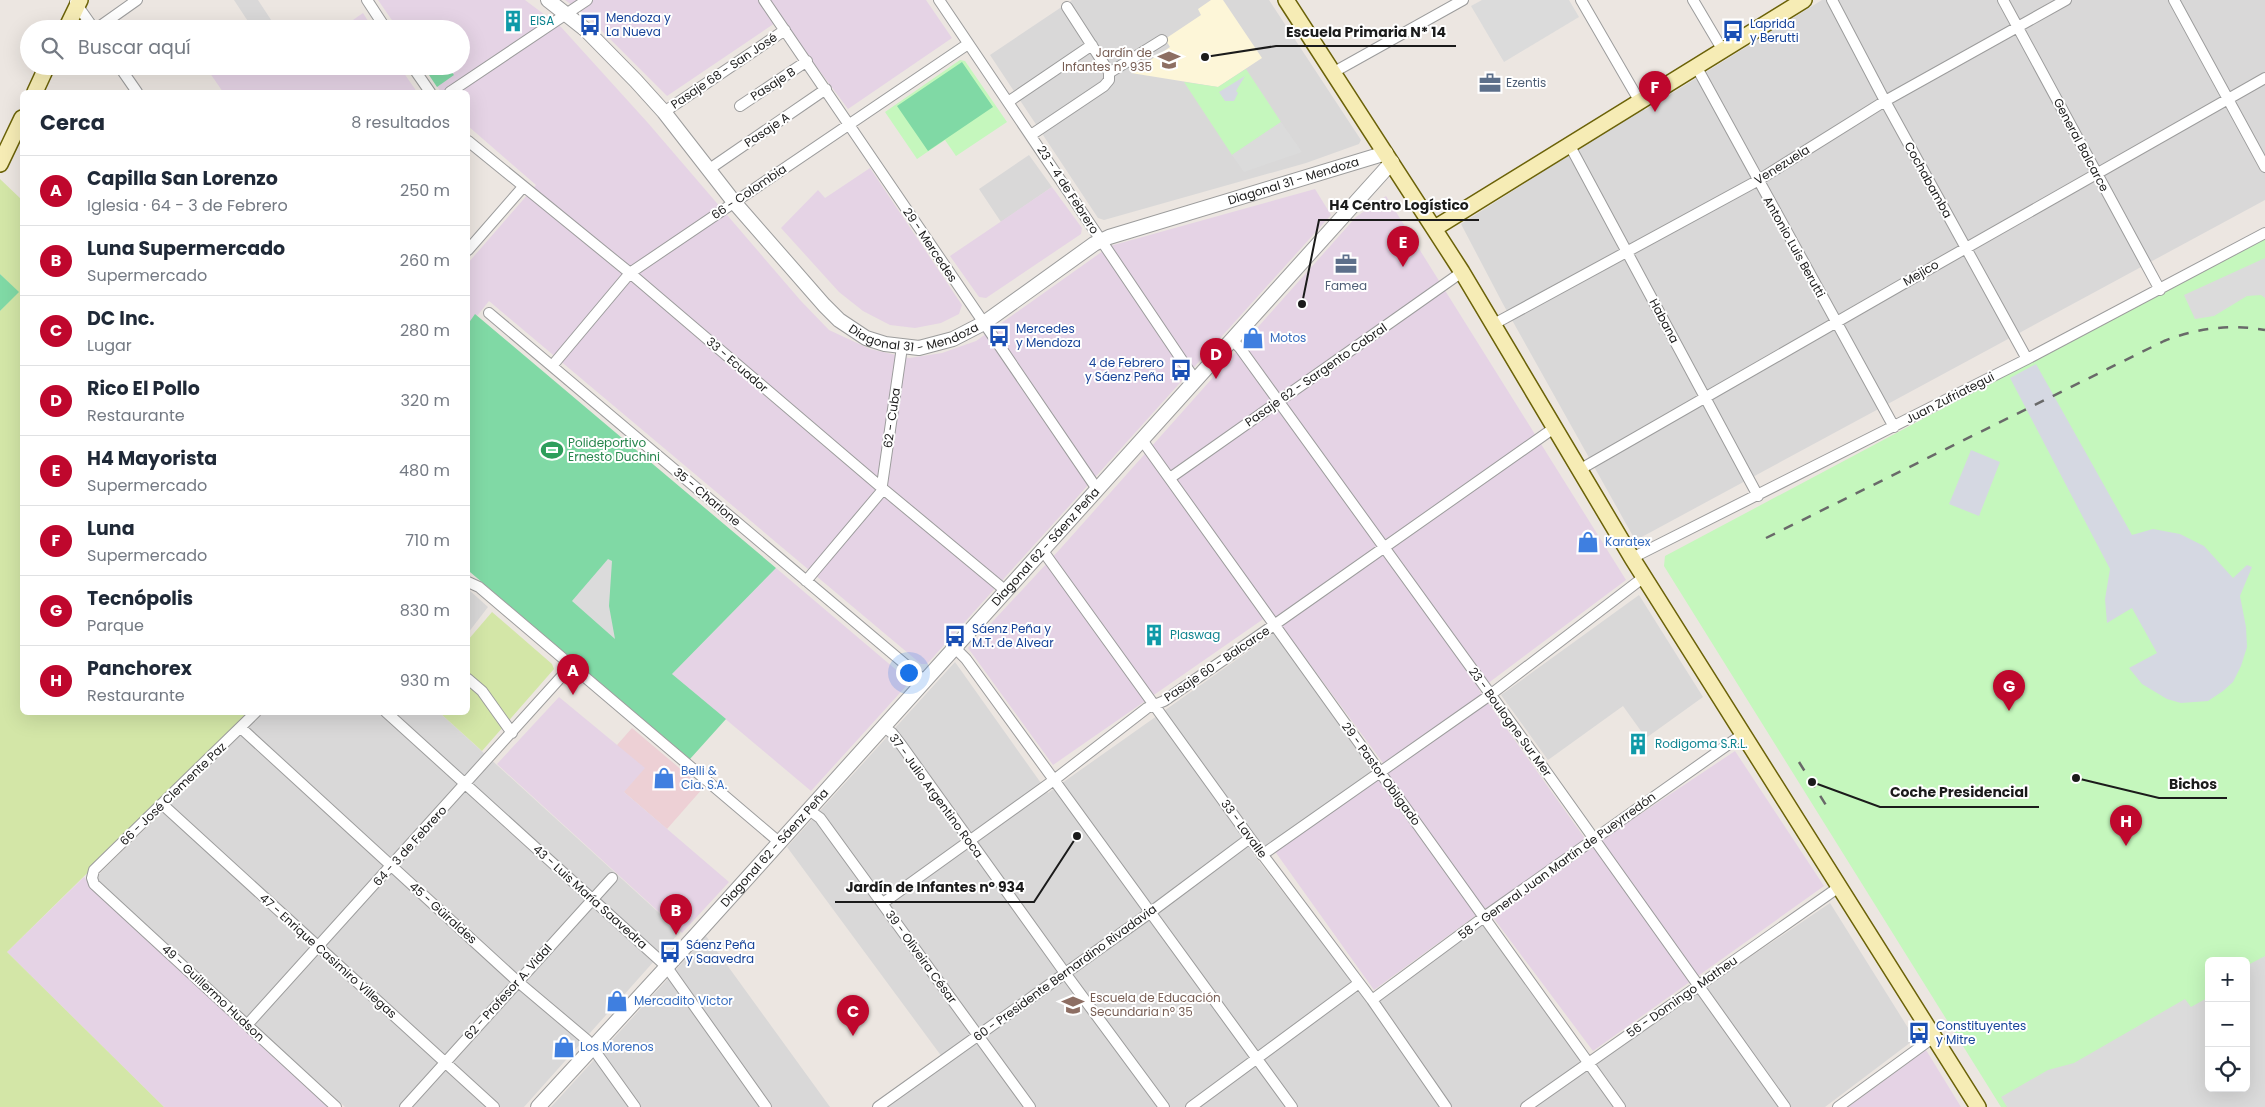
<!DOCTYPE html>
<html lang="es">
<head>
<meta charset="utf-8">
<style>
  :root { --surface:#fff; --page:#f6f6f7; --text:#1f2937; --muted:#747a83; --line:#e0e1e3; --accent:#bf072d }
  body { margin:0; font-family:Poppins,sans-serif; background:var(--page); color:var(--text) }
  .controls { position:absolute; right:15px; bottom:15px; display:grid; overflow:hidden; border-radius:8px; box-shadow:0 5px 20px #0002 }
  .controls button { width:45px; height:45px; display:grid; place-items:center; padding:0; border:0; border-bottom:1px solid var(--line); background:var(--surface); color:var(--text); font:25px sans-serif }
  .you { position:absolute; left:908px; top:672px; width:18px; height:18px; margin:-12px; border:4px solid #fff; border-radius:50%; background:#1a73e8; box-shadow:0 0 0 8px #1a73e833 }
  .badge { display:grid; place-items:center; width:32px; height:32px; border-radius:50%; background:var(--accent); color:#fff; font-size:16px; font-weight:700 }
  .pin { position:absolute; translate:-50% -41px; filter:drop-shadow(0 1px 2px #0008) }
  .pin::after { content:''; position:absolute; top:26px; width:18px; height:15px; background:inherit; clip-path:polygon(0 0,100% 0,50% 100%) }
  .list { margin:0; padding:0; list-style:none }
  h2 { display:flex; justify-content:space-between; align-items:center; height:65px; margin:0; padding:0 20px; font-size:21px }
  h2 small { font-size:16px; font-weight:400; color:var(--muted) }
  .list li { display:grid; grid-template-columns:32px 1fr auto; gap:15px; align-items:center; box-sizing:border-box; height:70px; padding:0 20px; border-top:1px solid var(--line) }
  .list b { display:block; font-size:19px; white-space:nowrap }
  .list p { margin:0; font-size:16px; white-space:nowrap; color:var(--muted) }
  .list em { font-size:16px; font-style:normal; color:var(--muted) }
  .icon { flex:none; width:28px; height:28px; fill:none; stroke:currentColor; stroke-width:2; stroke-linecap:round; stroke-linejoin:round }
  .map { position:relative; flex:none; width:2265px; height:1107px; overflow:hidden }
  .search { position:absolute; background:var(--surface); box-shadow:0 5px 20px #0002; left:20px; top:20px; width:450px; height:55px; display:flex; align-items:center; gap:12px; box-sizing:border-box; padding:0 18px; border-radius:28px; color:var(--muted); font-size:19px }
  .panel { position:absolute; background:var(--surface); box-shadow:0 5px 20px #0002; left:20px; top:90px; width:450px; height:625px; border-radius:8px }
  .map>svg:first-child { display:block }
  .residential { fill:#d9d8d8 }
  .commercial { fill:#edd0d5 }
  .industrial { fill:#e5d3e5 }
  .education { fill:#fdf6d8 }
  .grass { fill:#d3e6a7 }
  .park { fill:#c5f7bd; fill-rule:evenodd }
  .pitch { fill:#80d9a5 }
  .parking { fill:#dbdbdb }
  .plaza { fill:#d5d8e2 }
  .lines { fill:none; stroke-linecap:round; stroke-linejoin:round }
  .minor-casing { stroke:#9c9c9c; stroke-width:12 }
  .tertiary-casing { stroke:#9c9c9c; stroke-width:16 }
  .secondary-casing { stroke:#6b6208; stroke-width:18 }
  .minor { stroke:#fff; stroke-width:10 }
  .tertiary { stroke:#fff; stroke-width:14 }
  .secondary { stroke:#f6ecb5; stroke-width:15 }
  .rail { stroke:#696969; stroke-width:2.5; stroke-dasharray:10 10; stroke-linecap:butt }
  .labels { text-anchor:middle; stroke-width:4; stroke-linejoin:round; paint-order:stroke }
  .transit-label { font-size:12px; fill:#164399; stroke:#fff; text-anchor:start }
  .culture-label { font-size:12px; fill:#0d838f; stroke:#fff; text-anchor:start }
  .education-label { font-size:12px; fill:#785e54; stroke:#fff; text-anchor:end }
  .street-label { font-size:12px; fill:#1b1b1b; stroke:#fff }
  .service-label { font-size:12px; fill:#4e5e75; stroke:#fff; text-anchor:start }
  .shop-label { font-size:12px; fill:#366cbe; stroke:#fff; text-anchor:start }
  .leisure-label { font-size:12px; fill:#27864d; stroke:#fff; text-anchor:start }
  .leader { fill:none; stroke:#1b1b1b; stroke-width:2 }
  .callout-dot { fill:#1b1b1b; stroke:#fff; stroke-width:2 }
  .callout-label { font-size:14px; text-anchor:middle; font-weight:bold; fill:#1b1b1b; stroke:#fff; stroke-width:4; stroke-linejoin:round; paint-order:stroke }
</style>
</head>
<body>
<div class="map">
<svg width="2265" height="1107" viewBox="0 0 2265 1107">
  <rect width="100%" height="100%" fill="#ece6e1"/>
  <!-- residential -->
  <path class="residential" d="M234 0H258L277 29H253Z
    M1072 0H1269L1361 140 1359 144 1306 163 1104 220 1098 218 990 55Z
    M1822 0H2265V200L1638 539 1634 538 1503 304 1461 224 1643 108 1645 110Z
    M1029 155 1052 187 1001 222 979 189Z
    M468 589 488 607 468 633Z
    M1639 595 1703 697 1646 738 1623 706 1548 760 1501 695Z
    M1274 633 1375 769 1254 855 1370 1004 1483 923 1589 1066 1830 903 1915 1039 1825 1107H881L945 1061 787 847 955 662 1048 793Z
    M263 713H440L680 932 524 1107H345L98 883V875Z
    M706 936 830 1107H551L664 983Z"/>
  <!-- commercial -->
  <path class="commercial" d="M632 728 703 788 667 829 624 792 617 745Z"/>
  <!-- industrial -->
  <path class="industrial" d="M378 0H525L561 27 648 123 801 301 829 330 870 349 909 358 942 353 976 341 1110 246 1315 189 1331 215 927 664H921L489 301 468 327V263L536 185 468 126V92H441L423 66H461V29H398Z
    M565 0H926L952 38 848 109 781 19 667 96 588 17Z
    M363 13 373 29H340Z
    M205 66H279L281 69 286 66H399L417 92H223Z
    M870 168 962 305 959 314 941 323 915 328 890 325 863 311 839 292 781 228 818 190 825 198Z
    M1052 187 1082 228 1081 234 986 298 979 297 950 256Z
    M1386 196 1626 580 1479 690 1591 847 1735 751 1824 886 1593 1051 1486 908 1374 990 1274 850 1389 771 1272 613 1053 765 968 648 1061 548 1356 217Z
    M776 568 907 679 908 684 811 791 672 674Z
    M559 697 645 768 624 792 729 882 682 933 497 764Z
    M84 877 91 884 330 1107H164L7 952Z
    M1926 1050 1961 1107H1848Z"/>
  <!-- education -->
  <path class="education" d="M1211 0H1223L1262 58 1218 87 1131 73 1170 47 1165 39 1201 15 1198 9Z"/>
  <!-- grass -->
  <path class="grass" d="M0 179 22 200V712L250 713 7 952 164 1107H0V311L18 292 0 274Z
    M492 612 552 664 554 669 482 751 440 713 468 712V640Z"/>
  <!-- park -->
  <path class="park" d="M960 60 965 61 1007 122 956 156 945 140 917 159 885 112Z
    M1246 69 1281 122 1232 155 1184 82 1218 87Z
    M2265 237V1107H2001L1664 566 1665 556ZM2209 961H2246V1088H2209Z"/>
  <!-- pitch -->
  <path class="pitch" d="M962 62 993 107 928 151 897 106Z
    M423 66H447L454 75 437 87Z
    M0 274 19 292 0 311Z
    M475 314 776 568 672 674 726 719 690 759 470 572 468 575V324Z"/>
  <!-- parking -->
  <path class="parking" d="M1482 0H1569L1579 17 1504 62 1471 6Z
    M1281 122 1302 152 1244 172 1232 155Z
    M2265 258V298L2261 295 2247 296 2214 316 2195 319 2184 295Z
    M608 559 612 561 609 606 615 639 572 601Z
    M2265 956V1107H2007L2001 1097 2048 1070 2074 1063 2185 999 2191 1007 2209 997V1088H2246V966Z"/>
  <!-- plaza -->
  <path class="plaza" d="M1245 76 1236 91 1238 93 1234 101H1225L1219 92Z
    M2036 364 2132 535 2153 529 2180 534 2204 546 2233 578 2247 565 2252 567 2240 596 2246 627 2247 647 2241 666 2233 682 2223 691 2208 701 2181 703 2167 699 2142 684 2129 668 2157 653 2132 608 2107 623 2105 599 2110 569 2010 378Z
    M1971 450 2000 462 1979 516 1949 504Z"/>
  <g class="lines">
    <!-- minor casing -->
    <g class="minor-casing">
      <path id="minor" d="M367 0 386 29
        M764 0 1097 489
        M939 0 1196 381
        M1581 0 1640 102
        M1693 0 1722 49
        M1832 0 1885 101 2027 359
        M2003 0 2160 290
        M2174 0 2265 167
        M75 2 94 29
        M96 29 137 0
        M119 66 137 92
        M412 66 430 92
        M1696 66 1894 427
        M1334 72 1463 0
        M1109 73 1162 40
        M450 92 587 0
        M1008 102 1092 45
        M740 106 807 61
        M664 112 785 30
        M1031 135 1104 86 1109 80V72L1067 7
        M468 141 630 273 882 488 1006 591
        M1570 146 1758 496
        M708 170 826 89
        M468 250 523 187
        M489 313 925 681
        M1494 324 1757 181 1885 101 2066 0
        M1232 340 1240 348 1535 756 1785 1107
        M552 366 630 273 968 44
        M1142 440 1620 1107
        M1579 470C1807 339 2036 207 2265 78
        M1170 478 1462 272
        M1043 551 1250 838 1372 1000 1446 1107
        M1632 558 2027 359 2265 233
        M806 581 881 492 902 347
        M468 582 479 587 779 842
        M955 648 966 659 1292 1107
        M468 679 482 691 512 733
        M256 712 94 870 92 878 94 884 336 1107
        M386 712 666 966 766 1107
        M884 727 892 733 902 746 1065 973 1164 1107
        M241 728 517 981 587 1040 635 1107
        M162 804 494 1107
        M809 810 820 818 1030 1107
        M1262 855 1490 695 1644 577
        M883 903 1054 780 1147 708 1164 701 1274 625 1554 428
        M1372 1000 1484 917 1743 734
        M247 1025 571 666
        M405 1107 612 878
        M878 1107 1151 912 1250 838
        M1191 1107 1359 983
        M1526 1107 1839 887
        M1838 1107 1934 1037"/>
    </g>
    <!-- tertiary casing -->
    <g class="tertiary-casing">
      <g id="tertiary">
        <path id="s1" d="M548 0 586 30 636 81 664 112 734 202 824 305 839 320 866 338 885 344 919 348 953 339 984 323 1094 244 1109 237 1386 153"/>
        <path id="s2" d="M538 1107 696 935 1392 162"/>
      </g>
    </g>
    <!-- secondary casing -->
    <g class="secondary-casing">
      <path id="secondary" d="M1286 0 1462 272 1632 558 1978 1107
        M66 29 80 0
        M35 92 47 66
        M0 164 22 118
        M1435 228 1804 0"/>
    </g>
    <!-- minor -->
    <use href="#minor" class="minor"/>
    <!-- tertiary -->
    <use href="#tertiary" class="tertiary"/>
    <!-- secondary -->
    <use href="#secondary" class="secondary"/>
    <!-- rail -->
    <path class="rail" d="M1766 538 2164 341C2197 328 2230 324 2265 330
      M1799 762 1829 810"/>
  </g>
  <!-- icons -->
  <defs>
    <g id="building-bare" transform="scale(1.725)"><path d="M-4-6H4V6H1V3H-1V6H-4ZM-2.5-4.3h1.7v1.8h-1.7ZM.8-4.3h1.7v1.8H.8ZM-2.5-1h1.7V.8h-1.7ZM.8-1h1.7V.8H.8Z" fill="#0f9aa8" stroke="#fff" stroke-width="2.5" paint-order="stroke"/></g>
    <g id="bus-bare" transform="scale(1.725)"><path d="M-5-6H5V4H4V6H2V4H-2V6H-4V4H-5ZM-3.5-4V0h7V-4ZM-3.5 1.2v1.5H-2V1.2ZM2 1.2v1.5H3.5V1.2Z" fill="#1a4fb4" stroke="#fff" stroke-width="2.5" paint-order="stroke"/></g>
    <g id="school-bare" transform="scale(1.725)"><path d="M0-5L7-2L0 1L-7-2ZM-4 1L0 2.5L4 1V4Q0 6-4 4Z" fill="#8d6e63" stroke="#fff" stroke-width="2.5" paint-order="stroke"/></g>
    <g id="office-bare" transform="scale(1.725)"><path d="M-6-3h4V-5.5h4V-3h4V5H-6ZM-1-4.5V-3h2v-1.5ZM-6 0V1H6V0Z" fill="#5c6f8a" stroke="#fff" stroke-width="2.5" paint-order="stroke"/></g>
    <g id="shop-bare" transform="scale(1.725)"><path d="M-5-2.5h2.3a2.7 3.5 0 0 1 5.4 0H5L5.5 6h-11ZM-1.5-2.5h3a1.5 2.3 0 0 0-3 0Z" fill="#3f7fe0" stroke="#fff" stroke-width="2.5" paint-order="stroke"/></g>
    <g id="stadium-bare" transform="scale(1.725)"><path d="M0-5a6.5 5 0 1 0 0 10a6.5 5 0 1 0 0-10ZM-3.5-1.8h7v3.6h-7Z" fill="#2e9e5b" stroke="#fff" stroke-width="2.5" paint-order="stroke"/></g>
  </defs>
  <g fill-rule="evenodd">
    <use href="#building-bare" x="513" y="21"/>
    <use href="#bus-bare" x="590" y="25"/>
    <use href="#bus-bare" x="1733" y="31"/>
    <use href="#school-bare" x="1169" y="60"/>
    <use href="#office-bare" x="1490" y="83"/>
    <use href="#office-bare" x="1346" y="264"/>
    <use href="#bus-bare" x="999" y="336"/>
    <use href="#shop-bare" x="1253" y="338"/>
    <use href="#bus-bare" x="1181" y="370"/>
    <use href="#stadium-bare" x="552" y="450"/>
    <use href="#shop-bare" x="1588" y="542"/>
    <use href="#building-bare" x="1154" y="635"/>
    <use href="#bus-bare" x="955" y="636"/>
    <use href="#building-bare" x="1638" y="744"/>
    <use href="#shop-bare" x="664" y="778"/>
    <use href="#bus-bare" x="670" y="952"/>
    <use href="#shop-bare" x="617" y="1001"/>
    <use href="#school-bare" x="1073" y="1005"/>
    <use href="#bus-bare" x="1919" y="1033"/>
    <use href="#shop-bare" x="564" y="1047"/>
  </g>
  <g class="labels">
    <!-- transit labels -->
    <g class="transit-label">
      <text x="606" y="22">Mendoza y<tspan x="606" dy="14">La Nueva</tspan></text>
      <text x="1750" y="28">Laprida<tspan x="1750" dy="14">y Berutti</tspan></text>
      <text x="1016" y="333">Mercedes<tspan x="1016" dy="14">y Mendoza</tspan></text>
      <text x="1164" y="367" text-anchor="end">4 de Febrero<tspan x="1164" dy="14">y Sáenz Peña</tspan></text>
      <text x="972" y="633">Sáenz Peña y<tspan x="972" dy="14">M.T. de Alvear</tspan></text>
      <text x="686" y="949">Sáenz Peña<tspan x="686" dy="14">y Saavedra</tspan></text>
      <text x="1936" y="1030">Constituyentes<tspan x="1936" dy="14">y Mitre</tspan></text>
    </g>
    <!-- culture labels -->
    <g class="culture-label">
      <text x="530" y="25">EISA</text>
      <text x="1170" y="639">Plaswag</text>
      <text x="1655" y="748">Rodigoma S.R.L.</text>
    </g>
    <!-- education labels -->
    <g class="education-label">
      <text x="1152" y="57">Jardín de<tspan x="1152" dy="14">Infantes nº 935</tspan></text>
      <text x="1090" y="1002" text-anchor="start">Escuela de Educación<tspan x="1090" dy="14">Secundaria nº 35</tspan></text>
    </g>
    <!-- street labels -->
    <g class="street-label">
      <text transform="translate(724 71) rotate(-34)" y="4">Pasaje 68 - San José</text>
      <text transform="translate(773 84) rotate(-33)" y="4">Pasaje B</text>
      <text transform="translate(767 130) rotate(-34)" y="4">Pasaje A</text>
      <text transform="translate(2081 145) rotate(62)" y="4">General Balcarce</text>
      <text transform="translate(1782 165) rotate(-32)" y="4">Venezuela</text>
      <text transform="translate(1928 180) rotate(61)" y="4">Cochabamba</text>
      <text dy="4" stroke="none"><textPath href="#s1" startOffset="935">Diagonal 31 - Mendoza</textPath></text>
      <text transform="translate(1068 190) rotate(57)" y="4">23 - 4 de Febrero</text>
      <text transform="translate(749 192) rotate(-34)" y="4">66 - Colombia</text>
      <text transform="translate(930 245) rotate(56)" y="4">29 - Mercedes</text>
      <text transform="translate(1794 247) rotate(61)" y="4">Antonio Luis Berutti</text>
      <text transform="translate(1921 273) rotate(-30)" y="4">Mejico</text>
      <text transform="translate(1664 321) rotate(62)" y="4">Habana</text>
      <text dy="4" stroke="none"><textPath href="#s1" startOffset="515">Diagonal 31 - Mendoza</textPath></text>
      <text transform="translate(737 365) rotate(41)" y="4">33 - Ecuador</text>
      <text transform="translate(1316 375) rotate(-35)" y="4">Pasaje 62 - Sargento Cabral</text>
      <text transform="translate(1950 398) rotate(-27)" y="4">Juan Zufriategui</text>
      <text transform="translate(892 418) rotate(-82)" y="4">62 - Cuba</text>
      <text transform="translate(707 497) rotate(40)" y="4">35 - Charlone</text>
      <text dy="4" stroke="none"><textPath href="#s2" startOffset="756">Diagonal 62 - Sáenz Peña</textPath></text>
      <text transform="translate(1217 664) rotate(-34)" y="4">Pasaje 60 - Balcarce</text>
      <text transform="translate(1510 722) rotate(54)" y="4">23 - Boulogne Sur Mer</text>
      <text transform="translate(1381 774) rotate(54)" y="4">29 - Pastor Obligado</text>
      <text transform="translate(173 794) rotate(-44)" y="4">66 - José Clemente Paz</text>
      <text transform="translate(936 796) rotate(54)" y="4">37 - Julio Argentino Roca</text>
      <text transform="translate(1244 829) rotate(54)" y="4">33 - Lavalle</text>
      <text transform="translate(410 846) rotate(-48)" y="4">64 - 3 de Febrero</text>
      <text dy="4" stroke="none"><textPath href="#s2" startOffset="351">Diagonal 62 - Sáenz Peña</textPath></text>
      <text transform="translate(1557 866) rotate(-36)" y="4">58 - General Juan Martín de Pueyrredón</text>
      <text transform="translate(590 897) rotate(42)" y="4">43 - Luis María Saavedra</text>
      <text transform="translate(443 913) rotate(42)" y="4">45 - Güiraldes</text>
      <text transform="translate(328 956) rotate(42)" y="4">47 - Enrique Casimiro Villegas</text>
      <text transform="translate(921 957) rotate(54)" y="4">39 - Oliveira César</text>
      <text transform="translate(1065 973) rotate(-36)" y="4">60 - Presidente Bernardino Rivadavia</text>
      <text transform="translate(508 992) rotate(-48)" y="4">62 - Profesor A. Vidal</text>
      <text transform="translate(213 993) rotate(43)" y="4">49 - Guillermo Hudson</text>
      <text transform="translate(1682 997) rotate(-35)" y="4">56 - Domingo Matheu</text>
    </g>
    <!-- service labels -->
    <g class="service-label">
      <text x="1506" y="87">Ezentis</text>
      <text x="1346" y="290" text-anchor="middle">Famea</text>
    </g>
    <!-- shop labels -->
    <g class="shop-label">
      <text x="1270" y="342">Motos</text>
      <text x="1605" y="546">Karatex</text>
      <text x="681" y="775">Belli &amp;<tspan x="681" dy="14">Cia. S.A.</tspan></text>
      <text x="634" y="1005">Mercadito Victor</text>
      <text x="580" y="1051">Los Morenos</text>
    </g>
    <!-- leisure labels -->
    <g class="leisure-label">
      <text x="568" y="447">Polideportivo<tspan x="568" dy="14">Ernesto Duchini</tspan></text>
    </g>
  </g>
  <!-- callouts -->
  <path class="leader" d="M1205 57L1276 46H1456M1302 304L1319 220H1479M2076 778L2159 798H2227M1812 782L1880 807H2039M1077 836L1034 902H835"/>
  <g class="callout-dot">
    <circle cx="1205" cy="57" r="5"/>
    <circle cx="1302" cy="304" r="5"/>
    <circle cx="2076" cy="778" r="5"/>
    <circle cx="1812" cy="782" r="5"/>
    <circle cx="1077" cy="836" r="5"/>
  </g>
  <g class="callout-label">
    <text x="1366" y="37">Escuela Primaria N* 14</text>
    <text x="1399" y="210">H4 Centro Logístico</text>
    <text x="2193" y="789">Bichos</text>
    <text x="1959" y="797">Coche Presidencial</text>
    <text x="935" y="892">Jardín de Infantes nº 934</text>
  </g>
</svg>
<div class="controls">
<button>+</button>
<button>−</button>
<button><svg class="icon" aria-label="locate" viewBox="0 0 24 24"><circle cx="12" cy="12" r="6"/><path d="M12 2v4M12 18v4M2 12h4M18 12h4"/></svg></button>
</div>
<div class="you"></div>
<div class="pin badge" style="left:573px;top:695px">A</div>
<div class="pin badge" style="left:676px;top:935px">B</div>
<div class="pin badge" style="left:853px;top:1036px">C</div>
<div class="pin badge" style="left:1216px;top:379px">D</div>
<div class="pin badge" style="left:1403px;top:267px">E</div>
<div class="pin badge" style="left:1655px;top:112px">F</div>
<div class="pin badge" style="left:2009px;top:711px">G</div>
<div class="pin badge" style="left:2126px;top:846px">H</div>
<div class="search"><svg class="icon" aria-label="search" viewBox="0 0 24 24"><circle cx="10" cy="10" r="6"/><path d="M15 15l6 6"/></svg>Buscar aquí</div>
<section class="panel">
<h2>Cerca<small>8 resultados</small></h2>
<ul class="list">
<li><span class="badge">A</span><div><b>Capilla San Lorenzo</b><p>Iglesia · 64 - 3 de Febrero</p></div><em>250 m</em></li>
<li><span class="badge">B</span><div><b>Luna Supermercado</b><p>Supermercado</p></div><em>260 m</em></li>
<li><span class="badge">C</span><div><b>DC Inc.</b><p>Lugar</p></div><em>280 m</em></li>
<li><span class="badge">D</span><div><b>Rico El Pollo</b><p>Restaurante</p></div><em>320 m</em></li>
<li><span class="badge">E</span><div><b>H4 Mayorista</b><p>Supermercado</p></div><em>480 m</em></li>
<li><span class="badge">F</span><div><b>Luna</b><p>Supermercado</p></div><em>710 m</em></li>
<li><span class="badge">G</span><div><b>Tecnópolis</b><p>Parque</p></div><em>830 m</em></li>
<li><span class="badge">H</span><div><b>Panchorex</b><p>Restaurante</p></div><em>930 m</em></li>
</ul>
</section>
</div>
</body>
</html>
